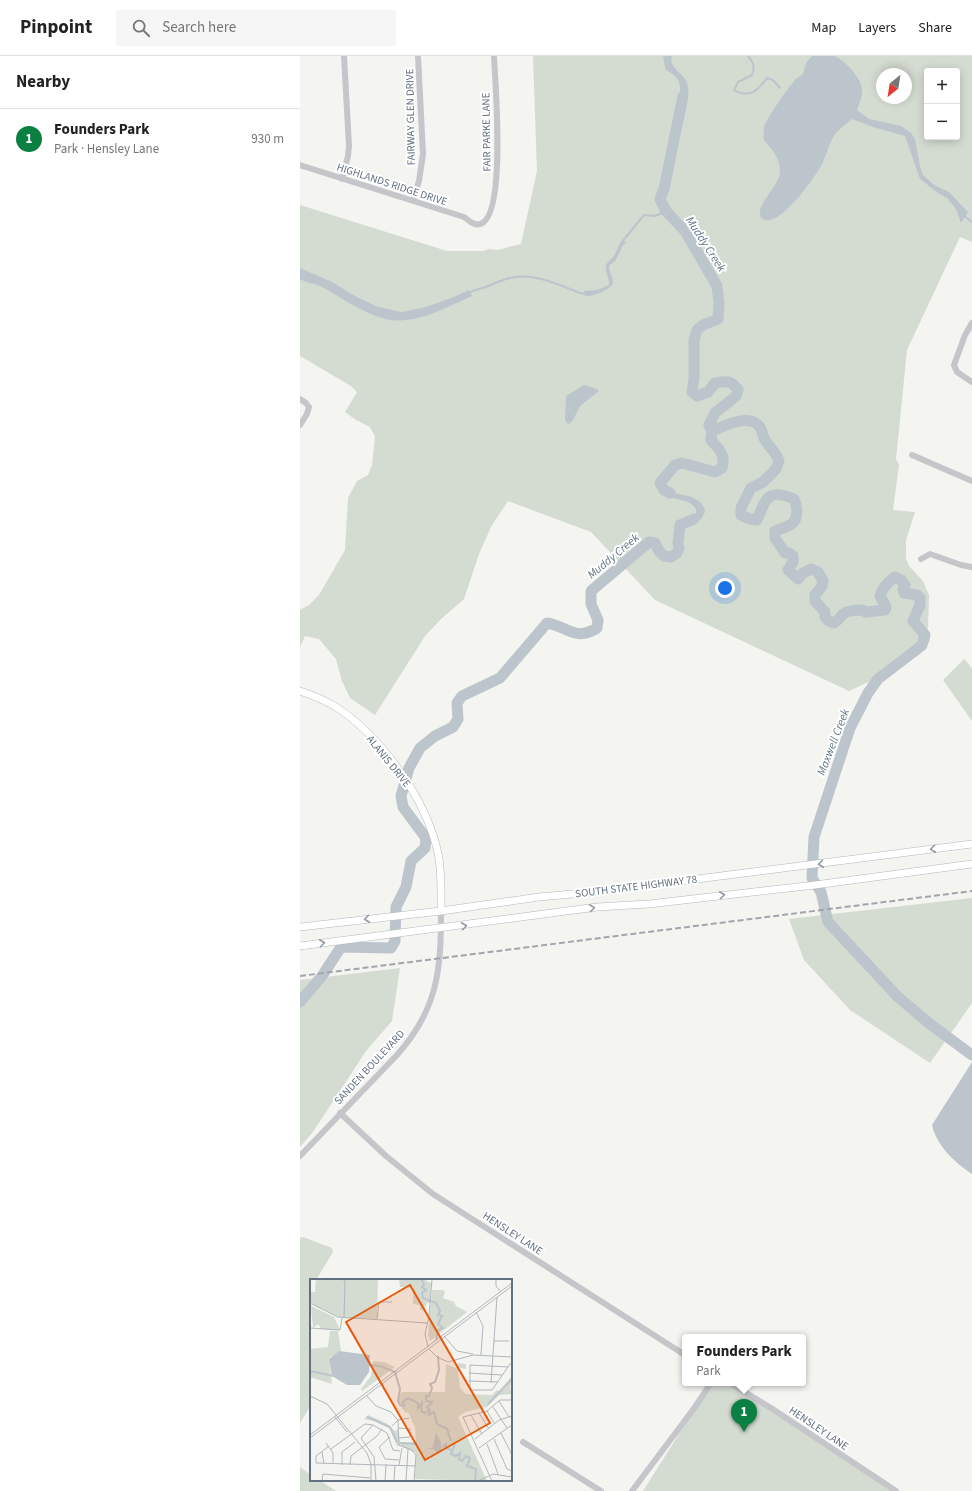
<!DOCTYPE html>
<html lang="en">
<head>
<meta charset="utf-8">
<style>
  :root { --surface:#fff; --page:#f6f6f6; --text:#222; --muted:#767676; --line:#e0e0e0; --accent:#0b8043 }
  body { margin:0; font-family:"Source Sans 3",sans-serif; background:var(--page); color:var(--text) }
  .controls { position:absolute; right:12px; top:12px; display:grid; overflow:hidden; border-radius:4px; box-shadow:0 2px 10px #0003 }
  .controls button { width:36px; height:36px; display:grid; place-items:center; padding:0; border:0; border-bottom:1px solid var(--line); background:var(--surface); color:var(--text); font:20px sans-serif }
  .compass { position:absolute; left:576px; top:12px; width:36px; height:36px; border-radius:50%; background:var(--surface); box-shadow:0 2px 10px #0003; rotate:210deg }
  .you { position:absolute; left:425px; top:532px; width:14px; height:14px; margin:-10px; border:3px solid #fff; border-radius:50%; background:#1a73e8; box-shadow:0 0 0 6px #1a73e833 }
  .badge { display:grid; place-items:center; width:26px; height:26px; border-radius:50%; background:var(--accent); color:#fff; font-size:13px; font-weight:700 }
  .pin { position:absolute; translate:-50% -33px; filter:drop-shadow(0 1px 2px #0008) }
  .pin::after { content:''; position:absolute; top:21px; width:14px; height:12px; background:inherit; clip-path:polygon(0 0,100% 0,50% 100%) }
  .popup { position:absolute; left:382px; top:1278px; width:124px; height:52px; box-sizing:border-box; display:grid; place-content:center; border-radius:4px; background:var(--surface); filter:drop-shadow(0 1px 3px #0005); font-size:13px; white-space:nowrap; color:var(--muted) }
  .popup b { font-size:15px; color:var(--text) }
  .popup::after { content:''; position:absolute; left:50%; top:100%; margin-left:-8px; border:8px solid transparent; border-top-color:var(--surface) }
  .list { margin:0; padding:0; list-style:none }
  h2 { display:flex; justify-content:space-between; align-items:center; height:52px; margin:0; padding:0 16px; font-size:17px }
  h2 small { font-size:13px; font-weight:400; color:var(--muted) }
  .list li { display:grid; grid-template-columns:26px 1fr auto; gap:12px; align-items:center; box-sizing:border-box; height:60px; padding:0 16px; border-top:1px solid var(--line) }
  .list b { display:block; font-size:15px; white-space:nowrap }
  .list p { margin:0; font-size:13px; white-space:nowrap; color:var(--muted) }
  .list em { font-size:13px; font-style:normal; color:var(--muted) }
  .icon { flex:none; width:22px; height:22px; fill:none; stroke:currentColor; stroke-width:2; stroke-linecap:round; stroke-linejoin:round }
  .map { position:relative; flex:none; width:672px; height:1435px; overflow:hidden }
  header { display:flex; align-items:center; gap:24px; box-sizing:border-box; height:56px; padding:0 20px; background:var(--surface); border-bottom:1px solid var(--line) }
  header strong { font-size:19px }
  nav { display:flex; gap:22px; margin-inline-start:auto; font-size:14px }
  .search { width:280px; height:36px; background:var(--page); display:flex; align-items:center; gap:10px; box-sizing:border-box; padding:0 14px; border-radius:4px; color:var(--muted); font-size:15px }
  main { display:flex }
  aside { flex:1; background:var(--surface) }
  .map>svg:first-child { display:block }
  .green { fill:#d4dbd1; fill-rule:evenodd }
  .water { fill:#bcc5cc }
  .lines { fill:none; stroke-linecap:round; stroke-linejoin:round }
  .stream { stroke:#bcc5cc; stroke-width:2 }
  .river { stroke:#bcc5cc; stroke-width:11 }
  .major-casing { stroke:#b4b7bc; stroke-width:8 }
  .minor { stroke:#c4c6ca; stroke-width:6 }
  .major { stroke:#fff; stroke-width:7 }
  .rail { stroke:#a1a6ad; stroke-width:2; stroke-dasharray:6 3; stroke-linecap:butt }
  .oneway { stroke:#919ba8 }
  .labels { text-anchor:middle; stroke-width:4; stroke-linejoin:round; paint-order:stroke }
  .street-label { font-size:11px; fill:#627082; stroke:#fff }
  .water-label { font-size:12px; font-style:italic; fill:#637986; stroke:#fff }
  .inset-river { fill:none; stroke:#bcc5cc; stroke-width:2 }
  .inset-road { fill:none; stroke:#b1b7bd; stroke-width:1 }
  .view { fill:#e8590c; fill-opacity:0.15; stroke:#e8590c; stroke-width:2 }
  .inset-edge { fill:none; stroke:#627082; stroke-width:2 }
</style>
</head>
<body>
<header>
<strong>Pinpoint</strong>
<div class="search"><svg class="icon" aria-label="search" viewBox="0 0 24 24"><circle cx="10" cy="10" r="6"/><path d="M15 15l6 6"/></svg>Search here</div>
<nav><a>Map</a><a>Layers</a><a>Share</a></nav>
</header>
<main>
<aside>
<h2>Nearby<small></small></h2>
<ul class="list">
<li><span class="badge">1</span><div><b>Founders Park</b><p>Park · Hensley Lane</p></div><em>930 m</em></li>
</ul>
</aside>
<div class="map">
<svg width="672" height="1435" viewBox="0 0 672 1435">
  <rect width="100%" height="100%" fill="#f4f4f0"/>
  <!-- green -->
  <path class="green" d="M233 0H672V186L660 181 607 294 596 403 599 409 593 454 615 456 606 484V502L609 510 623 525 629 539 628 573 630 585 605 609 549 635 355 544 291 476 208 445 192 469 179 498 164 543 140 564 125 580 75 659 50 642 42 625 36 603 19 583 5 580 0 591V554L9 549 19 539 45 494 48 442 57 425 68 419 72 409 75 381 70 371 56 364 45 356 57 336 51 330 0 300V149L147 195H183L189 193 197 194 221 188 237 115ZM627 15H657V81H627ZM582 18H606V42H582Z
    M664 603 672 612V665L643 624Z
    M672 842V947L630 1007 550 954 504 904 489 863Z
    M100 912 92 965 66 995 13 1076 0 1091V924Z
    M3 1181 32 1192 33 1196 16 1224H11V1232L9 1235 11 1236V1349L0 1367V1182Z
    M411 1327H430L596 1435H343Z
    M0 1411 11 1419V1424H19L36 1435H0Z"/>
  <!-- water -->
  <path class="water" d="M364 0H372C368 12 384 17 387 27 390 37 387 47 385 56L376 53C381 36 385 23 366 14L363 2Z
    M512 0C518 0 527 0 534 0 544 3 561 22 562 33 563 39 559 48 557 54L569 63 601 70 611 77 615 83 620 110 623 119 634 129 649 136 668 156 661 167 656 153 647 142 638 137 620 123 605 80 573 71 552 63C547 68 540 72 536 77 531 82 526 100 522 108 516 120 479 173 463 163 450 154 480 130 480 116 480 105 476 99 470 91 468 89 465 86 464 84 463 81 464 74 464 71 466 63 489 30 496 23 498 21 501 20 503 18L506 7Z
    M322 184 326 187 323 189 315 205 309 210C309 216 313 221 313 226 312 234 292 241 285 240L284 235 297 234 309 229C310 223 306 219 306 214 304 206 313 204 315 198 318 193 319 188 322 184Z
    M0 212 32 226 55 240 78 251 102 256 126 251 154 241 169 234 172 240C147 251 115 270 85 263 62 257 41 241 20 230 14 227 6 227 0 223Z
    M284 329 297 333 299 335 280 350 273 364 269 368 266 366 265 363 266 340Z
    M360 427 374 437 392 441 399 445 404 451 405 456 401 463 383 472 375 465 396 459V453C390 443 380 445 370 441 364 439 360 435 356 431Z
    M672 1006V1118C654 1106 637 1090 632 1069Z"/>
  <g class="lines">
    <!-- stream -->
    <path class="stream" d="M448 0C454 7 455 10 452 19L438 26 434 34C450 43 458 34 467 22L473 24 480 32
      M663 159 672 166
      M322 186 344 159 355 160 366 155
      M169 237C176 232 178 234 186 231 192 228 199 225 206 223 230 215 258 228 280 237L286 238"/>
    <!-- river -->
    <path class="river" d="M412 375C424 370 449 357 459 370 463 374 462 380 465 384 470 392 475 395 479 405L476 413 463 426 451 432 441 452V459L450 463 457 464C466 442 468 432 494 443 498 452 499 466 488 470 484 472 480 473 475 475V482L485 497H489L493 500V506L488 514 498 523 503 517 511 513 518 516 523 525 522 530 515 539V545L525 556V561L529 565 534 567C540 563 539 562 543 558 548 554 556 554 562 554L566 556 585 554 586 551 580 540C582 532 588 526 595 521L601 524 605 529 603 534 604 537 617 539 620 542V549L613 565 625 579 622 589 616 594 578 623 568 637 550 672 514 781 512 822 521 836 528 866 598 941 630 968 672 999
      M370 437 364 434 360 427 375 409 382 407 415 416 422 412C426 399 419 393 411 384L412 375 409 369 415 357 436 340 438 334C431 324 428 325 415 327L408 336 397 340 392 336 394 323V284L397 274 403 269 418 263 419 248 417 230 385 175 366 155 360 143 364 133 383 40
      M0 946 22 920 41 891 91 892 95 885 96 851 106 831 111 805 125 792 126 782 103 751 101 740 109 712 120 692 135 680 153 671 158 663 157 647 162 640 200 622 247 567C267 570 275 586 297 572L298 564 291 548V535L349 486 355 487 359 495 364 500 371 501 377 497 379 492 378 487 380 469 394 463"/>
    <!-- major casing -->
    <g class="major-casing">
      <path id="major" d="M0 635C12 639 25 644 36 651 82 681 126 743 138 797 142 816 141 835 141 855
        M0 871 141 855 239 841 295 836 672 788
        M0 890 297 851 349 848 515 829 672 808"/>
    </g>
    <!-- minor -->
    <path class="minor" d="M0 109 164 161C168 164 174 170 180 168 207 161 195 25 194 0
      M42 123 48 100 49 90 44 0
      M113 145 119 125 123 98 118 0
      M672 267 665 279 654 309 657 316 672 326
      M0 343 6 347 9 351 7 358 0 369
      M612 399 672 425
      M621 503 630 498 661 509 672 511
      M40 1057 86 1100 133 1138 385 1299
      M0 1100 97 999C138 953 141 914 141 855
      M430 1327 471 1352 596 1435
      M223 1386 301 1435
      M332 1435 395 1351 411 1327"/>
    <!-- major -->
    <use href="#major" class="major"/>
    <!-- rail -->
    <path class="rail" d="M0 920 672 835"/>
  </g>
  <!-- one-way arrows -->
  <defs><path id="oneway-chevron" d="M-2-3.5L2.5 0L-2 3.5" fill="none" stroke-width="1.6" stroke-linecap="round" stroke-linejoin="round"/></defs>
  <g class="oneway">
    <use href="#oneway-chevron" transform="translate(633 793) rotate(173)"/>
    <use href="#oneway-chevron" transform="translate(521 808) rotate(173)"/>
    <use href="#oneway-chevron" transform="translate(422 839) rotate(-6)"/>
    <use href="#oneway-chevron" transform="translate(292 852) rotate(-7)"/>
    <use href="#oneway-chevron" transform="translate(67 863) rotate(173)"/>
    <use href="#oneway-chevron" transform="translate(164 870) rotate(-7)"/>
    <use href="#oneway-chevron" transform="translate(22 887) rotate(-7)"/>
  </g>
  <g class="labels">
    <!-- street labels -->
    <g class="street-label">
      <text transform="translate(110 61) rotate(-91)" y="4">FAIRWAY GLEN DRIVE</text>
      <text transform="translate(186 76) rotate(-91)" y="4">FAIR PARKE LANE</text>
      <text transform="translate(92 128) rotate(18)" y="4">HIGHLANDS RIDGE DRIVE</text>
      <text transform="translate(89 705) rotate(51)" y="4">ALANIS DRIVE</text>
      <text transform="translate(336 830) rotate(-7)" y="4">SOUTH STATE HIGHWAY 78</text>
      <text transform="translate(69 1011) rotate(-47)" y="4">SANDEN BOULEVARD</text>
      <text transform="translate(213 1177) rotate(33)" y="4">HENSLEY LANE</text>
      <text transform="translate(519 1372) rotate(34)" y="4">HENSLEY LANE</text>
    </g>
    <!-- water labels -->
    <g class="water-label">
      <text transform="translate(406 188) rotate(57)" y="4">Muddy Creek</text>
      <text transform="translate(313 500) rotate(-40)" y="4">Muddy Creek</text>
      <text transform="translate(533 686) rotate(-69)" y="4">Maxwell Creek</text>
    </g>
  </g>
  <!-- overview -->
  <g transform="translate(10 1223)">
    <rect width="202" height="202" fill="#f4f4f0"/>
    <path d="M6 0H68L67 40 32 39 5 27 0 22V13H5ZM89 0H113L121 4 120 24H117L114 31H110V26L103 25V8H90ZM122 11H133L135 13 133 19 144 23 146 27 157 33 120 62 118 56ZM1 27 24 38 30 51 11 50 8 45 3 49ZM20 52H28L31 72 19 79 22 105 0 98V70L18 68ZM63 82 74 83 85 88 52 112 51 110 61 97ZM148 84 156 85V90L150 89 148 93 150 109 156 115 182 116 187 111 189 112 202 97 200 108 202 115 189 116 177 128 155 133 148 138 177 202 105 200 106 174 92 168 90 163H106L105 149 98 133 96 134 87 123 88 119 92 113H135L136 85 146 89ZM58 136 76 144 85 152 88 150 90 167H87L80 150 68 143 54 140Z" fill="#d4dbd1"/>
    <path d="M29 72 60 76 59 93 50 106H37L22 97 19 80ZM126 154 131 163V173H127L123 170H117L107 166 117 170 123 168Z" fill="#bcc5cc"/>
    <path class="inset-river" d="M111 0 114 5 112 8 116 11 112 14 113 19 126 24 130 32 128 36 132 37 128 45 133 49 128 51 126 61M128 77 129 91 125 103 120 105 122 109 119 117H116V122L122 123 121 125 117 128 120 131 119 136 124 133 127 145 137 150 141 162M57 86 70 87 85 93 90 110 88 122 90 126 94 127 93 123 98 119 108 124V129L112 124 111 132 115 134 120 131M0 92 24 97M178 125 202 100M57 138 80 148 87 163M90 164 107 165M145 165 141 175 146 177 150 174 149 180 152 182 156 177 160 179 157 187 166 190 165 202M132 168 136 165V168L142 172"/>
    <path class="inset-road" d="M32 0 35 2 34 39M186 0V7L191 13M0 24 28 38 117 44M166 33 173 47 171 76M67 40 69 23H82M0 49 30 51 32 39M134 57 147 72 163 75M184 62H199M118 68 115 55 119 37 122 0M119 70 127 78 138 83 163 76 202 78M198 88 182 111H160V86L198 88 201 84M159 94 192 96M159 102 188 103M181 104 187 18M56 116 66 127 81 133 88 141 89 166 102 171 106 176 104 202M0 117 17 125 57 174 61 185V202M189 122 199 138M183 128 197 149M177 132 184 144M169 134 179 150M161 136 172 155M25 138 37 153M63 146 51 159 64 178 66 202M82 147 88 141 99 139M191 154 202 176M0 156 202 4M80 158 69 168 75 180 89 181M0 159 202 7M36 159 55 145 63 146 77 154 83 171 90 172M89 159 100 158V150L89 149M165 160 189 141 202 137M184 160 197 190 202 192M16 164 23 174V185M177 165 188 195M19 167 6 177V184L106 187M169 169 202 146M21 170 36 159M12 173 14 185M32 186V173L45 163M40 186 41 177 67 157 72 150M89 186 92 169M12 202 13 195 60 199M75 202 76 185M84 202 85 186M96 202 98 170M168 202 183 195 202 198M182 202 153 138 177 132 190 121H202"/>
    <path class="view" d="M100 6 180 144 115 181 36 43Z"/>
    <rect width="202" height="202" class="inset-edge"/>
  </g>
</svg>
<div class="controls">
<button>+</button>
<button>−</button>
</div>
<svg class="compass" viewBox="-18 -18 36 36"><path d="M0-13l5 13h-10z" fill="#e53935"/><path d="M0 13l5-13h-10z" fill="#767676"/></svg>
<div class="you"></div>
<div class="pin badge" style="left:444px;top:1376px">1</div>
<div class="popup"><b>Founders Park</b>Park</div>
</div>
</main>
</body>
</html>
